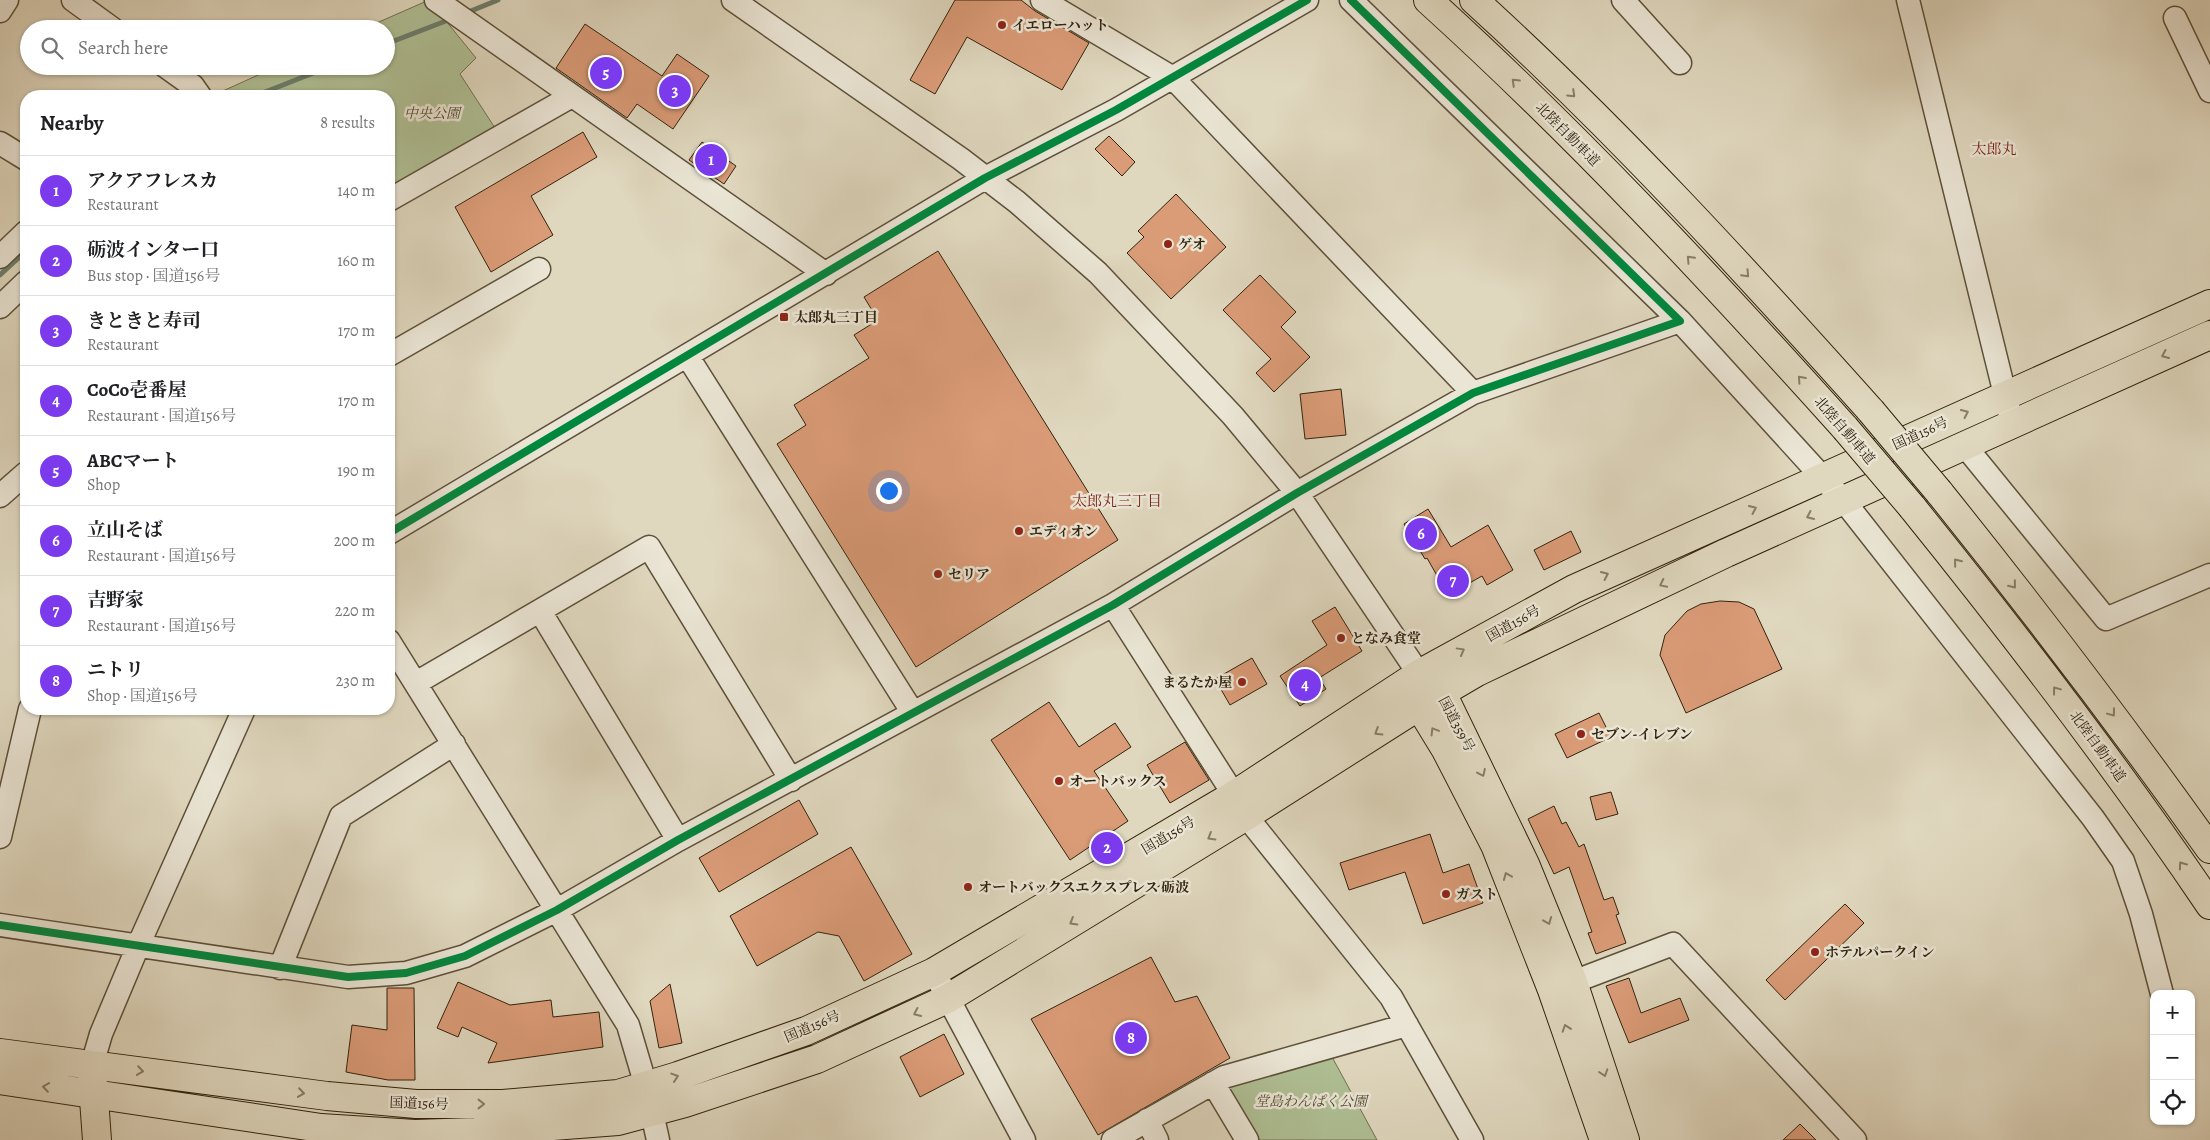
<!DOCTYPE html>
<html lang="en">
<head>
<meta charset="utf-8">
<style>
  :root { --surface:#fff; --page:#f2f2f2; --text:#202124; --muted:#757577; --line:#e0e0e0; --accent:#7c3aed }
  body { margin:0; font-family:Alegreya,"Noto Serif JP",serif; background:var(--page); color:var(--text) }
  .controls { position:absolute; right:15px; bottom:15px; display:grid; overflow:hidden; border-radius:10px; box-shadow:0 1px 4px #0004 }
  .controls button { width:45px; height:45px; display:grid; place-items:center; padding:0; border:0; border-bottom:1px solid var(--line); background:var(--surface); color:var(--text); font:25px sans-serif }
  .you { position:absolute; left:888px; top:490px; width:18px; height:18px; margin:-12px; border:4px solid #fff; border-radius:50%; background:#1a73e8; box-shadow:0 0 0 8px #1a73e833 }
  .badge { display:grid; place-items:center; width:32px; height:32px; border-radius:50%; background:var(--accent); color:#fff; font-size:16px; font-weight:700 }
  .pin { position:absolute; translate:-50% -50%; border:2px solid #fff; box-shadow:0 1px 5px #0006 }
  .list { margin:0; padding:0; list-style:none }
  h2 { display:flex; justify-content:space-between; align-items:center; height:65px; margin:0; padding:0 20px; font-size:21px }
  h2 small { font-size:16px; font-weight:400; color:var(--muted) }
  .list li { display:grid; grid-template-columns:32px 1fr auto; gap:15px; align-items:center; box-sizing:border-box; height:70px; padding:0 20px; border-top:1px solid var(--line) }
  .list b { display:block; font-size:19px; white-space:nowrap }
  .list p { margin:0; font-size:16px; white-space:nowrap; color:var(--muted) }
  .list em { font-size:16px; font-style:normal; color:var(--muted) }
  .icon { flex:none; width:28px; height:28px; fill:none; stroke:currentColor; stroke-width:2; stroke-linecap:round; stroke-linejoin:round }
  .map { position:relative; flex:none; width:2210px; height:1140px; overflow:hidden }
  .search { position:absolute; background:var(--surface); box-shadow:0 1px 4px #0004; left:20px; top:20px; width:375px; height:55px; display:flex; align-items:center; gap:12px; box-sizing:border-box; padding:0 18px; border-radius:28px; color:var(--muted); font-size:19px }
  .panel { position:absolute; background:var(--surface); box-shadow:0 1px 4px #0004; left:20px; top:90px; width:375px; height:625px; border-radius:20px }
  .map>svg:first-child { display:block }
  .green { fill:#afbf94; stroke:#707150 }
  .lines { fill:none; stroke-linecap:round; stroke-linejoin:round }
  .stream { stroke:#6d7e6c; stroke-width:5 }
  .building { fill:#da9b77; stroke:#32230d }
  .minor-casing { stroke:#5d5039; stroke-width:25 }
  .major-casing { stroke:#32230d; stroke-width:30 }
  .highway-casing { stroke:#32230d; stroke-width:30 }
  .minor { stroke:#eae5d5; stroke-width:22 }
  .major { stroke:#dfd7be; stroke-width:28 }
  .highway { stroke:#dfd7be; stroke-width:28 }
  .highway-bridge-casing { stroke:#32230d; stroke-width:30; stroke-linecap:butt }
  .highway-bridge { stroke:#dfd7be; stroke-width:28 }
  .cycleway-casing { stroke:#eae5d5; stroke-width:11 }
  .cycleway { stroke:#00873e; stroke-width:8 }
  .oneway { stroke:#887d66 }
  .poi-dot { fill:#8f2418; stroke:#eae5d5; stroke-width:2 }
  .labels { text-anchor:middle; stroke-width:5; stroke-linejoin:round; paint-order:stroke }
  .poi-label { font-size:14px; font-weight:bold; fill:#32230d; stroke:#eae5d5; text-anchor:start }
  .park-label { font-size:14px; font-style:italic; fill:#514a2f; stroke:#eae5d5 }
  .street-label { font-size:14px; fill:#32230d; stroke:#eae5d5 }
  .neighbourhood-label { font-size:15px; fill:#7a1f14; stroke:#eae5d5 }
</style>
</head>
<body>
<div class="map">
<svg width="2210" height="1140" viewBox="0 0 2210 1140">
  <rect width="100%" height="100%" fill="#dfd7be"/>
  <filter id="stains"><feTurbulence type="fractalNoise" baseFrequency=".004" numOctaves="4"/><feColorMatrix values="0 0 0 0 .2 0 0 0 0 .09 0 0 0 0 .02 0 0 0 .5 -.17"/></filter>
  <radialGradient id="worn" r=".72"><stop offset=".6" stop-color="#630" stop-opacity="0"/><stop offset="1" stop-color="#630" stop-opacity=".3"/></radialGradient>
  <!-- green -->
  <path class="green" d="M429 0 476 58 460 74 495 128 389 190V96L214 95 278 66H386V29H363Z
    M1331 1055 1377 1140H1252L1220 1085Z"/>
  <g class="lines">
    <!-- stream -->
    <path class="stream" d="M466 13 498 0
      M386 44 451 19
      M255 96 331 66
      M0 275 26 251"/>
  </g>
  <!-- building -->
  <path class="building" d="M955 0H1021L1035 11 1089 43 1062 90 967 37 935 94 910 80Z
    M585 24 662 76 677 54 709 76 673 129 637 104 627 118 556 68Z
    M583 132 597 157 531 196 553 235 491 272 455 207Z
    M1109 136 1135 162 1122 176 1095 149Z
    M702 142 736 166 724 184 689 160Z
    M1176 194 1226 247 1171 299 1127 253 1144 237 1138 231Z
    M938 251 1118 540 916 667 777 444 806 425 794 405 869 358 854 335 878 320 864 297Z
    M1260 275 1296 312 1281 327 1310 357 1274 392 1256 373 1271 359 1223 310Z
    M1341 389 1346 435 1305 439 1300 394Z
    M1428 509 1451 547 1488 525 1513 570 1487 585 1482 576 1448 595 1427 558 1425 559 1404 524Z
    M1571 531 1581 552 1544 570 1534 550Z
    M1720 601 1739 602 1754 609 1782 669 1686 713 1660 655 1665 635 1687 611 1701 604Z
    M1335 607 1362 651 1319 678 1326 689 1300 706 1280 676 1327 645 1312 621Z
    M1252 658 1267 684 1230 705 1215 679Z
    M1049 702 1079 747 1115 723 1131 747 1094 771 1128 821 1070 860 991 740Z
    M1599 713 1611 737 1567 758 1555 734Z
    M1185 742 1209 780 1170 803 1147 765Z
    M1611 792 1618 814 1596 820 1590 797Z
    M799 800 818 834 719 892 699 858Z
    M1554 806 1562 824 1566 822 1579 847 1584 844 1604 900 1613 897 1619 914 1616 915 1626 943 1596 954 1588 933 1592 932 1569 867 1554 874 1528 819Z
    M1430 834 1443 873 1469 864 1483 903 1423 924 1405 872 1349 890 1340 863Z
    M851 847 912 954 864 981 839 936 818 932 757 966 730 916Z
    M1845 904 1864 923 1785 1000 1766 980Z
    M1151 957 1175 1002 1197 996 1230 1058 1098 1135 1031 1019Z
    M1629 978 1641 1013 1680 998 1689 1020 1629 1043 1606 986Z
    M458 982 510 1005 551 1000 553 1017 599 1012 603 1047 488 1063 497 1043 462 1027 458 1037 437 1028Z
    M670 984 682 1043 659 1048 650 1001Z
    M387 988H414L415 1080H388L346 1072 352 1025 387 1030Z
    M944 1034 964 1074 920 1097 900 1057Z
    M1800 1124 1816 1140H1783Z"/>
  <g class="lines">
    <!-- minor casing -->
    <g class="minor-casing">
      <path id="minor" d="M73 0 113 29
        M436 0 826 274
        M733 0 961 159 1017 202 1098 273 1233 416 1297 493 1419 674
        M1042 0 1173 78 1473 393
        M1623 0 1680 63
        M1908 0 2012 423
        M0 11 7 0
        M2175 18 2210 91
        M165 66 193 86 200 96
        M0 143 26 159
        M389 200 572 96
        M0 257 26 232
        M0 307 26 282
        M1680 321 1844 501 2093 818 2123 861 2141 914 2162 994
        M389 355 539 269
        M688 357 913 713
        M1965 446 2106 619 2210 575
        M0 496 26 473
        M389 533 985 178 1116 110 1307 0
        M1113 605 1234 795
        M540 611 678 840
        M389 641 628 1025 646 1086 658 1140
        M416 683 649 547 791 780
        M1246 816 1391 997 1472 1140
        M0 837 30 709
        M0 925 348 977 406 973 465 956 557 910 678 840 1113 605 1297 493 1473 393 1680 321 1351 0
        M280 968 341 816 454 744
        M934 972 1024 1140
        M1573 982 1673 944 1855 1140
        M92 1065 101 1034 138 946 244 709
        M1213 1083 1247 1140
        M1147 1120 1157 1140
        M1113 1140 1224 1077 1407 1025"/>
    </g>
    <!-- major casing -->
    <g class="major-casing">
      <path id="major" d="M92 1072 97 1140"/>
    </g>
    <!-- highway casing -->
    <g class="highway-casing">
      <path id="highway" d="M1428 0C1576 134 1712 280 1845 428
        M1474 0C1615 128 1744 269 1871 411
        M1939 492C2033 609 2123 727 2210 849
        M1912 507C2016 636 2117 767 2210 905
        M1427 682 1442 693 1525 864 1573 982 1625 1140
        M1419 688V706L1446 750 1495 845 1552 990 1604 1140
        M0 1053 327 1096 416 1104H503L618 1094 678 1076 806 1031 934 972 1234 795 1419 674 1574 589 2210 304
        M0 1080 321 1128 415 1134 475 1132 618 1121 685 1103 817 1059 947 999 1246 816 1419 706 1477 672 1726 553 2210 335"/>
    </g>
    <!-- minor -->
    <use href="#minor" class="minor"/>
    <!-- major -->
    <use href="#major" class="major"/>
    <!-- highway -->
    <use href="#highway" class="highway"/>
    <!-- highway-bridge casing -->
    <g class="highway-bridge-casing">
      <path id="highway-bridge" d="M1871 411 1939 492
        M1845 428 1912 507"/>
    </g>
    <!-- highway-bridge -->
    <use href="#highway-bridge" class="highway-bridge"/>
    <!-- cycleway casing -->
    <g class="cycleway-casing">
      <path id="cycleway" d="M389 533 985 178 1116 110 1307 0
        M0 925 348 977 406 973 465 956 557 910 678 840 1113 605 1297 493 1473 393 1680 321 1351 0"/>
    </g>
    <!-- cycleway -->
    <use href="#cycleway" class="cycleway"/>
  </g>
  <!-- one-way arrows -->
  <defs><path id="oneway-chevron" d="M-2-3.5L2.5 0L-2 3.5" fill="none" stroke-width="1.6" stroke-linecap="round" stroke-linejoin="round" transform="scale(1.25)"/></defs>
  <g class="oneway">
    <use href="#oneway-chevron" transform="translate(1515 82) rotate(-136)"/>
    <use href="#oneway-chevron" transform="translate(1572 94) rotate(44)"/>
    <use href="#oneway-chevron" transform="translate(1690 259) rotate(-133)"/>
    <use href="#oneway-chevron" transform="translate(1746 274) rotate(47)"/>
    <use href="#oneway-chevron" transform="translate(2165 355) rotate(156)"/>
    <use href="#oneway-chevron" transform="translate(1801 379) rotate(-132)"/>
    <use href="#oneway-chevron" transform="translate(1965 413) rotate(-25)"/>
    <use href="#oneway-chevron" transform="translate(1753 509) rotate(-24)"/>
    <use href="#oneway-chevron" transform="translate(1810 516) rotate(156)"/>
    <use href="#oneway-chevron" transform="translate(1957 562) rotate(-129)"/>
    <use href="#oneway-chevron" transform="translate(1605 575) rotate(-25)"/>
    <use href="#oneway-chevron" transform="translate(1663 584) rotate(154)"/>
    <use href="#oneway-chevron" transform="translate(2013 585) rotate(51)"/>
    <use href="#oneway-chevron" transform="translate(1461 651) rotate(-29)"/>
    <use href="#oneway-chevron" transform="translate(2056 690) rotate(-127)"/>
    <use href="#oneway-chevron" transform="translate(2112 713) rotate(53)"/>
    <use href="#oneway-chevron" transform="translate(1434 731) rotate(-121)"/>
    <use href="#oneway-chevron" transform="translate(1378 732) rotate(148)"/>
    <use href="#oneway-chevron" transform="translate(1482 773) rotate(65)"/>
    <use href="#oneway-chevron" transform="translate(1211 837) rotate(149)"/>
    <use href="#oneway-chevron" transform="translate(2182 865) rotate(-125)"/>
    <use href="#oneway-chevron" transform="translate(1507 876) rotate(-112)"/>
    <use href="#oneway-chevron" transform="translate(1548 921) rotate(68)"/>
    <use href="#oneway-chevron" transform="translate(1073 922) rotate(149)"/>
    <use href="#oneway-chevron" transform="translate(917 1013) rotate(155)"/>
    <use href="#oneway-chevron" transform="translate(1566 1028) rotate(-109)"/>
    <use href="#oneway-chevron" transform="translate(140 1071) rotate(8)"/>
    <use href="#oneway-chevron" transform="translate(1604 1073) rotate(72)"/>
    <use href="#oneway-chevron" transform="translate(675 1077) rotate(-18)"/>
    <use href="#oneway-chevron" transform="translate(46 1087) rotate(-172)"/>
    <use href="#oneway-chevron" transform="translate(301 1093) rotate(8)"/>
    <use href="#oneway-chevron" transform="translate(481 1104)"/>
  </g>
  <!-- markers -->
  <g class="poi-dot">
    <circle cx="1002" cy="25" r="5"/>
    <circle cx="1168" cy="244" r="5"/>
    <rect x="779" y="312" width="10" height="10" rx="2.5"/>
    <circle cx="1019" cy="531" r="5"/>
    <circle cx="938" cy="574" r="5"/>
    <circle cx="1341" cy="638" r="5"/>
    <circle cx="1242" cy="682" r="5"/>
    <circle cx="1581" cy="734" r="5"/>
    <circle cx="1059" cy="781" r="5"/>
    <circle cx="968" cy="887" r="5"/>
    <circle cx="1446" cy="894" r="5"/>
    <circle cx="1815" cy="952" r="5"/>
  </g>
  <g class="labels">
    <!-- poi labels -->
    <g class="poi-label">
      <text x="1012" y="30">イエローハット</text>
      <text x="1178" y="249">ゲオ</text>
      <text x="794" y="322">太郎丸三丁目</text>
      <text x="1029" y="536">エディオン</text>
      <text x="948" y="579">セリア</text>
      <text x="1351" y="643">となみ食堂</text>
      <text x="1232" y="687" text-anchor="end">まるたか屋</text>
      <text x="1591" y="739">セブン-イレブン</text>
      <text x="1069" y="786">オートバックス</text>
      <text x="978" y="892">オートバックスエクスプレス 砺波</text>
      <text x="1456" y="899">ガスト</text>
      <text x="1825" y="957">ホテルパークイン</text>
    </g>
    <!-- park labels -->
    <g class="park-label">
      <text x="432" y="118">中央公園</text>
      <text x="1311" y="1106">堂島わんぱく公園</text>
    </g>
    <!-- street labels -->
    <g class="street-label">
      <text transform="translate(1568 134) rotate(45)" y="5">北陸自動車道</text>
      <text transform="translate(1845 430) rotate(49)" y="5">北陸自動車道</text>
      <text transform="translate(1920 433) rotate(-25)" y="5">国道156号</text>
      <text transform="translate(1513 623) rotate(-29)" y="5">国道156号</text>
      <text transform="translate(1457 724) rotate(62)" y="5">国道359号</text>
      <text transform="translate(2098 746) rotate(54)" y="5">北陸自動車道</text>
      <text transform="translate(1168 835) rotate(-31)" y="5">国道156号</text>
      <text transform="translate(812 1026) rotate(-23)" y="5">国道156号</text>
      <text transform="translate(419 1103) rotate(2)" y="5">国道156号</text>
    </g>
    <!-- neighbourhood labels -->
    <g class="neighbourhood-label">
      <text x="1994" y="154">太郎丸</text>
      <text x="1117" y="506">太郎丸三丁目</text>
    </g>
  </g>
  <rect width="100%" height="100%" filter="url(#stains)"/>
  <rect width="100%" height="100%" fill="url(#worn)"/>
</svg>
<div class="controls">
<button>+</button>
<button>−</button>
<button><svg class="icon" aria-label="locate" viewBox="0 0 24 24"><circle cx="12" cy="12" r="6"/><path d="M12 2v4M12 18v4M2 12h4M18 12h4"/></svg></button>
</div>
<div class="you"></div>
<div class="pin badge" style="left:711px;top:160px">1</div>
<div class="pin badge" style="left:1107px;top:848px">2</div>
<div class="pin badge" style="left:675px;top:91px">3</div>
<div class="pin badge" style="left:1305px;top:685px">4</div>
<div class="pin badge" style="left:606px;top:73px">5</div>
<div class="pin badge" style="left:1421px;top:534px">6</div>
<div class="pin badge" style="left:1453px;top:581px">7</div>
<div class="pin badge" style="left:1131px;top:1038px">8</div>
<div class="search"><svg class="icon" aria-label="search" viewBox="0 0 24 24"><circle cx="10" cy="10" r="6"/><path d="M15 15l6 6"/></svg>Search here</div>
<section class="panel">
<h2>Nearby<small>8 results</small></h2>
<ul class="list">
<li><span class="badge">1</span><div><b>アクアフレスカ</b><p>Restaurant</p></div><em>140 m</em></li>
<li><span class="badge">2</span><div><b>砺波インター口</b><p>Bus stop · 国道156号</p></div><em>160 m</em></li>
<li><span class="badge">3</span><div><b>きときと寿司</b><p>Restaurant</p></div><em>170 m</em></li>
<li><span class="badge">4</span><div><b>CoCo壱番屋</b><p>Restaurant · 国道156号</p></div><em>170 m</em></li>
<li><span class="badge">5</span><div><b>ABCマート</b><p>Shop</p></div><em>190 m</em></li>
<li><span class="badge">6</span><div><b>立山そば</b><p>Restaurant · 国道156号</p></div><em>200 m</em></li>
<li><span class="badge">7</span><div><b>吉野家</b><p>Restaurant · 国道156号</p></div><em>220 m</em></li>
<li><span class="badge">8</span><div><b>ニトリ</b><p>Shop · 国道156号</p></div><em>230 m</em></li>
</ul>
</section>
</div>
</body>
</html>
